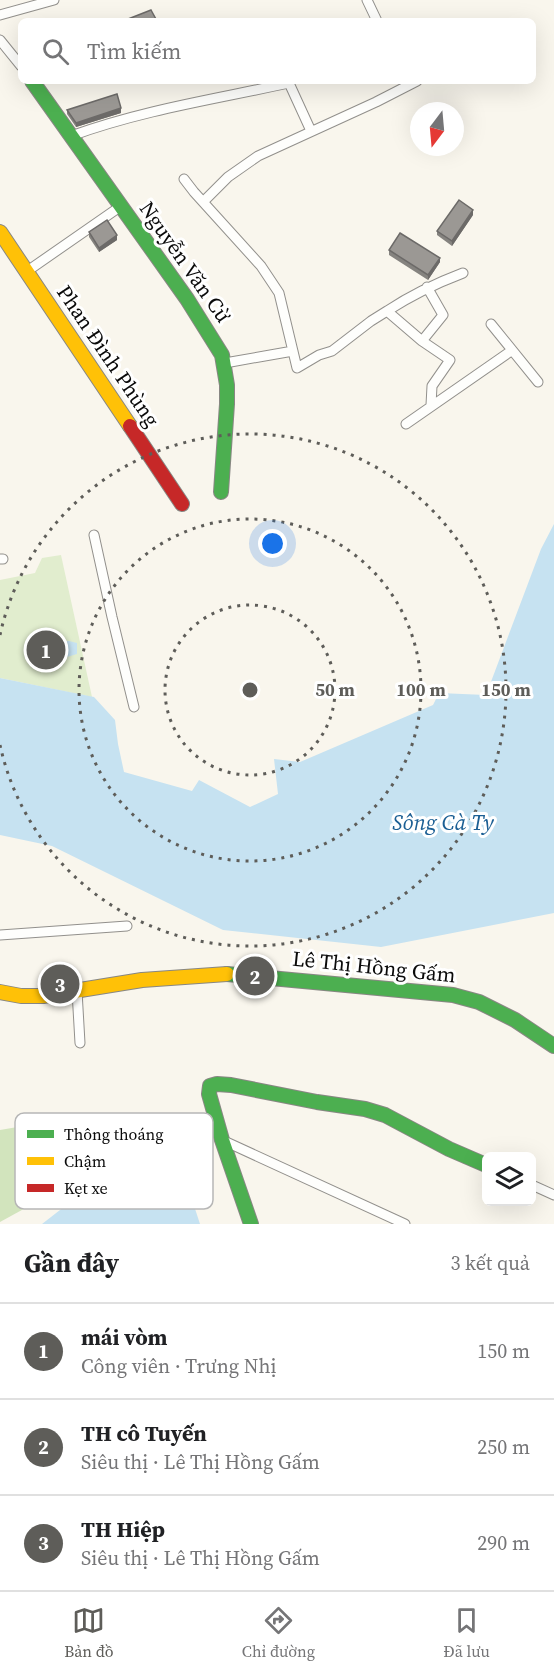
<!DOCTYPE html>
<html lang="vi">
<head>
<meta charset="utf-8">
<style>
  :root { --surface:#fff; --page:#f6f6f6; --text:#202124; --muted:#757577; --line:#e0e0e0; --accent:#5e5d59 }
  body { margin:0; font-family:"Source Serif 4",serif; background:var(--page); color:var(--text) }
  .controls { position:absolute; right:18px; bottom:18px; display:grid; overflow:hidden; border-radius:9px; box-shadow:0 6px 24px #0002 }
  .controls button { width:54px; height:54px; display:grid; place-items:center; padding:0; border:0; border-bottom:2px solid var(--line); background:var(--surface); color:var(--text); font:30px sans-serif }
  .compass { position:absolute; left:410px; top:102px; width:54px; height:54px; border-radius:50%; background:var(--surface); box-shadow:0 6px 24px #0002; rotate:196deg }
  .you { position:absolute; left:273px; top:544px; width:21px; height:21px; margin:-15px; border:4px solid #fff; border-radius:50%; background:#1a73e8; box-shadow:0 0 0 9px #1a73e833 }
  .badge { display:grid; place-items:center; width:39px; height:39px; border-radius:50%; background:var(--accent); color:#fff; font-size:20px; font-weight:700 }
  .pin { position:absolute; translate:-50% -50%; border:3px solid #fff; box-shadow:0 2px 6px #0006 }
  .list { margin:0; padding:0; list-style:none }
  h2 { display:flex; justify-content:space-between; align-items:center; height:78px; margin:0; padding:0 24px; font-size:26px }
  h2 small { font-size:20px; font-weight:400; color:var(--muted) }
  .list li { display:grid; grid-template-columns:39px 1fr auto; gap:18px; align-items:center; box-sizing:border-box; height:96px; padding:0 24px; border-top:2px solid var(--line) }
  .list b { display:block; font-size:22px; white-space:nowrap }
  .list p { margin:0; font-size:20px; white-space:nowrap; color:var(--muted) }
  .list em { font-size:20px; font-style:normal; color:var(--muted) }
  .icon { flex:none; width:33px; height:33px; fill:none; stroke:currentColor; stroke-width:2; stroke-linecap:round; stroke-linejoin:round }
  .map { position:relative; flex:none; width:554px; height:1224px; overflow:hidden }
  .search { position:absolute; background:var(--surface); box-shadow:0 6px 24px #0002; left:18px; right:18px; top:18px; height:66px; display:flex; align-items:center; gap:15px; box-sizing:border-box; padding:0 21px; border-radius:9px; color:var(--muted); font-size:22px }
  .sheet { height:366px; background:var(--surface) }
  nav { display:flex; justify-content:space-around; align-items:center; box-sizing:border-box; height:84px; border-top:2px solid var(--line); background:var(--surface); font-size:16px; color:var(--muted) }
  nav a { display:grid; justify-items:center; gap:3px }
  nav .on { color:var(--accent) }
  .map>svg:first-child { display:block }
  .green { fill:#e1edce }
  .forest { fill:#d2e4bd }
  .water { fill:#c6e2f1 }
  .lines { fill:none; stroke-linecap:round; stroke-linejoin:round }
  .street-casing { stroke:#92908c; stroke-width:11 }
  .fast-casing { stroke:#888783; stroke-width:16 }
  .slow-casing { stroke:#888783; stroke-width:16 }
  .jam-casing { stroke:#888783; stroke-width:16 }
  .street { stroke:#fefefc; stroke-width:9 }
  .fast { stroke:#4caf50; stroke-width:14 }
  .slow { stroke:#ffc107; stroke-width:14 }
  .jam { stroke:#c62828; stroke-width:14 }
  .wall { fill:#85837f }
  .shaded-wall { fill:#6c6a68 }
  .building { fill:#9b9894; stroke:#6c6a68; stroke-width:1.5 }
  .ring { fill:none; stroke:#5e5d59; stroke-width:3; stroke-dasharray:3 6 }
  .labels { text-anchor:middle; stroke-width:6; stroke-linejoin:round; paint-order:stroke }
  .street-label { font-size:21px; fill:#0a0a0a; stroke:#fff }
  .water-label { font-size:22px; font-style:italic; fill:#1b5f94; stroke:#fff }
  .key { fill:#fff; stroke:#b6b6b6; stroke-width:1.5 }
  .key-label { font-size:16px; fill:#0a0a0a }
  .centre { fill:#5e5d59; stroke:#fff; stroke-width:3 }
  .ring-label { font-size:18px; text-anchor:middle; font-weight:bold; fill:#5e5d59; stroke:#fff; stroke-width:6; stroke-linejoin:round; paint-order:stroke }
</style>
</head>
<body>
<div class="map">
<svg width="554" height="1224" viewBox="0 0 554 1224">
  <rect width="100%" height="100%" fill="#f9f6ed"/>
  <!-- green -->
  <path class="green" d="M61 555 92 697 0 678V580L35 573 42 558Z"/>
  <!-- forest -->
  <path class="forest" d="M41 1123 52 1154 31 1205 0 1222V1130Z"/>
  <!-- water -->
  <path class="water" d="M554 524V913L381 947 223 930 52 846 0 835V678L94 697 115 720 118 744 124 772 192 791 199 780 250 807 278 794 274 759 300 762 433 705 439 693 486 695 541 549Z
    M69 641 77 643V654L60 659 49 656 52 643Z
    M168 1126 200 1224H42Z"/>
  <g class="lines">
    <!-- street casing -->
    <g class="street-casing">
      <path id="street" d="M367 0 377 21
        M0 15 54 0
        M0 40 21 66
        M71 136C142 110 216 99 289 83L311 131
        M184 179 194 192 261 266 279 293 297 368 319 355 332 351 371 321 387 311 422 341 450 360 432 386 431 405
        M203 202 228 177 258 156 376 102 417 81
        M26 272 121 206
        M387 311C413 294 434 284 463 273
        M491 324 538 382
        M422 341 443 315 427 287
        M225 363 293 351
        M406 424 511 351
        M94 535 112 617 134 707
        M0 559H3
        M0 935 127 926
        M77 991 80 1043
        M222 1140 405 1224
        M532 1185 554 1195"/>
    </g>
    <!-- fast casing -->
    <g class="fast-casing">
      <path id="fast" d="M32 81 187 299 222 355 227 385V404L221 492
        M227 974 453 995 479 1002 515 1020 554 1046
        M251 1224 222 1140 209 1094 210 1086 217 1084 231 1085 317 1102 365 1109 385 1115 449 1149 486 1165"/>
    </g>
    <!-- slow casing -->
    <g class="slow-casing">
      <path id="slow" d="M0 232 130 426
        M0 992 21 996H43L142 980 227 974"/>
    </g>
    <!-- jam casing -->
    <g class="jam-casing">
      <path id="jam" d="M130 426 182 504"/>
    </g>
    <!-- street -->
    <use href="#street" class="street"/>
    <!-- fast -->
    <use href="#fast" class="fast"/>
    <!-- slow -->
    <use href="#slow" class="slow"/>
    <!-- jam -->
    <use href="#jam" class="jam"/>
  </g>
  <!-- wall -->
  <path class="wall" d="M67 110 121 113 76 127 67 114Z
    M473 215 452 246 437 235V231Z
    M89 232 117 240 99 252 89 237Z
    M389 250 440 262 428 280 389 255Z"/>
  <!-- shaded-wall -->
  <path class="shaded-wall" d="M121 108V113L76 127V123Z
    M473 210V215L452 246V241Z
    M117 235V240L99 252V248Z
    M440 258V262L428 280V275Z"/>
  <!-- building -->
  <path class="building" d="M151 10 157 21H123Z
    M117 94 121 108 76 123 67 110Z
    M459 200 473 210 452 241 437 231Z
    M107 220 117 235 99 248 89 232Z
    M400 233 440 258 428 275 389 250Z"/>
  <!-- distance rings -->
  <g class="ring">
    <circle cx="250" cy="690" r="85"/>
    <circle cx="250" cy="690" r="171"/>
    <path d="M0 635A256 256 0 1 1 0 745"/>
  </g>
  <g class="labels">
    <!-- street labels -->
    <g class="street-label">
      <text transform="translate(185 262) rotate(55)" y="7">Nguyễn Văn Cừ</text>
      <text transform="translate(108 356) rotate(56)" y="7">Phan Đình Phùng</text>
      <text transform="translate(374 967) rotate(6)" y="7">Lê Thị Hồng Gấm</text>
    </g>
    <!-- water labels -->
    <g class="water-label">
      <text x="443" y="830">Sông Cà Ty</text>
    </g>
  </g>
  <!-- legend -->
  <rect x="15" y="1113" width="198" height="96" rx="9" class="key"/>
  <rect x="27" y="1130" width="27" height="8" fill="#4caf50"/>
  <rect x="27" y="1157" width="27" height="8" fill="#ffc107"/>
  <rect x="27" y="1184" width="27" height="8" fill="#c62828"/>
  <g class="key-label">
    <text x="64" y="1140">Thông thoáng</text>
    <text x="64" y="1167">Chậm</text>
    <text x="64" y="1194">Kẹt xe</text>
  </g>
  <circle cx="250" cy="690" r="9" class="centre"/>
  <g class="ring-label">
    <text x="335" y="696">50 m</text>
    <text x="421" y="696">100 m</text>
    <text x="506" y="696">150 m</text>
  </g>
</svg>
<div class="controls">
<button><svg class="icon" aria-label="layers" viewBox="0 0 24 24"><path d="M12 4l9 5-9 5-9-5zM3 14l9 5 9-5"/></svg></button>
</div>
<svg class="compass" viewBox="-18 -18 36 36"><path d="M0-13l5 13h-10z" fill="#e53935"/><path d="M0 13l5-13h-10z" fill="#757577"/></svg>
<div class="you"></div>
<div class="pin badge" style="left:46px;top:650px">1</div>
<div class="pin badge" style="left:255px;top:976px">2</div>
<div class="pin badge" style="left:60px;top:984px">3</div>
<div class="search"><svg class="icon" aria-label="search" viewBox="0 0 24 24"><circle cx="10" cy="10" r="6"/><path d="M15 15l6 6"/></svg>Tìm kiếm</div>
</div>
<section class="sheet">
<h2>Gần đây<small>3 kết quả</small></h2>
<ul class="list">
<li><span class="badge">1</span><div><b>mái vòm</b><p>Công viên · Trưng Nhị</p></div><em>150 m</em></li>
<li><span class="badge">2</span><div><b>TH cô Tuyến</b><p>Siêu thị · Lê Thị Hồng Gấm</p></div><em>250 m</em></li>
<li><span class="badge">3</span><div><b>TH Hiệp</b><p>Siêu thị · Lê Thị Hồng Gấm</p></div><em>290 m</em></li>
</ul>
</section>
<nav>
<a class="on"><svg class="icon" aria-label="map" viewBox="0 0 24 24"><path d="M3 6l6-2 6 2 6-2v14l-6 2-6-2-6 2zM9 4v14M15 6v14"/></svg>Bản đồ</a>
<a><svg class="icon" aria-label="directions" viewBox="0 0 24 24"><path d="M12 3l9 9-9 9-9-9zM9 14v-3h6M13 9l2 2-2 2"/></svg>Chỉ đường</a>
<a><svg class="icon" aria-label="saved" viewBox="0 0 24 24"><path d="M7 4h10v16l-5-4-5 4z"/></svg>Đã lưu</a>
</nav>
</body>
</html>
